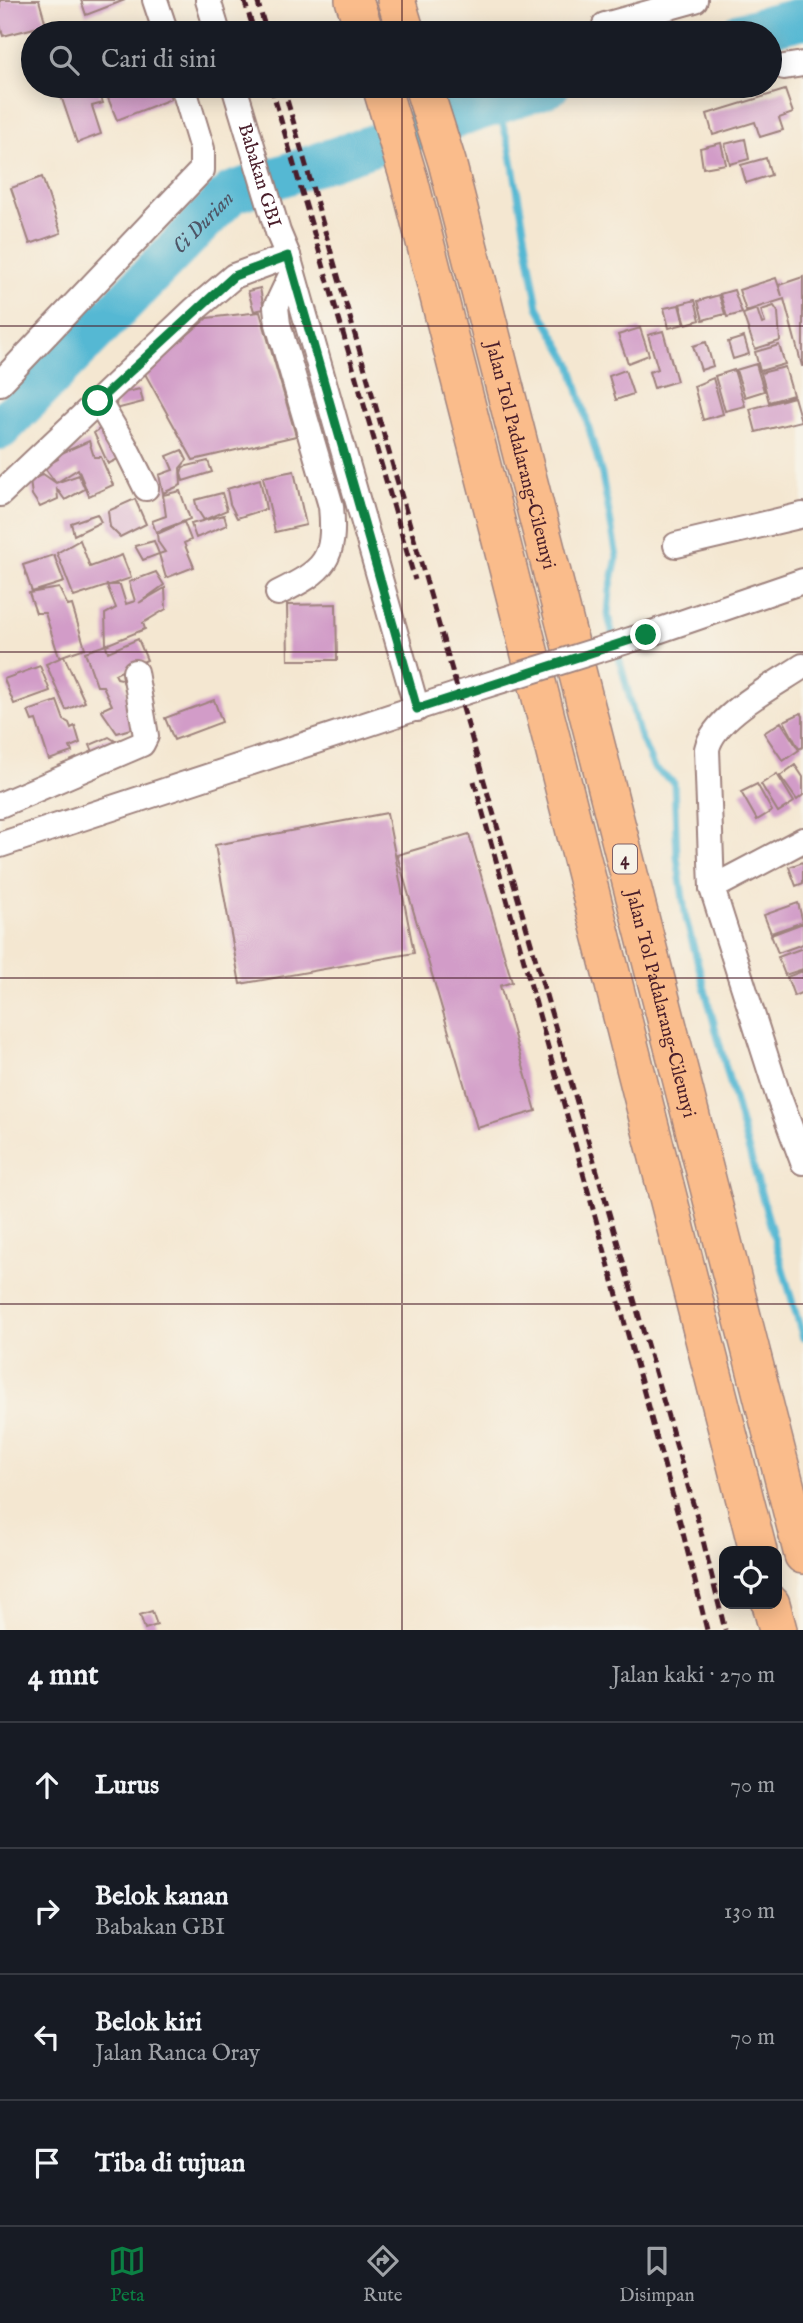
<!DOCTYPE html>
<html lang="id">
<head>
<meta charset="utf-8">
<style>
  :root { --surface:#171b24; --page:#242831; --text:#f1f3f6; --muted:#9ea1a6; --line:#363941; --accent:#0b8043 }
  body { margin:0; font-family:"IM FELL English",serif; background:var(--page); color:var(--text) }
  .controls { position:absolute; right:21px; bottom:21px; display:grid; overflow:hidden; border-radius:14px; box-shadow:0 4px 18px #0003 }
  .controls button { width:63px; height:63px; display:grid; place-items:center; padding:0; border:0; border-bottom:2px solid var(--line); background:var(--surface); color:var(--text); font:35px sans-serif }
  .stop { position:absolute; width:21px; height:21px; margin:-16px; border:5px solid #0b8043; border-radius:50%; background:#fff }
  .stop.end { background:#0b8043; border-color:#fff; box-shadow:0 2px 7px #0008 }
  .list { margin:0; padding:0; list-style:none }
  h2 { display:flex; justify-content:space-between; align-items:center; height:91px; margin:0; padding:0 28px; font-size:30px }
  h2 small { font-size:23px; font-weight:400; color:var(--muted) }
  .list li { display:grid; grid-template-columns:46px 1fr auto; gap:21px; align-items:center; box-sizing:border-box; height:126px; padding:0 28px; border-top:2px solid var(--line) }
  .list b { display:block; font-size:26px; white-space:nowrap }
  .list p { margin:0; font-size:23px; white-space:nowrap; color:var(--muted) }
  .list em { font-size:23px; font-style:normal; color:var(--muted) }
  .icon { flex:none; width:38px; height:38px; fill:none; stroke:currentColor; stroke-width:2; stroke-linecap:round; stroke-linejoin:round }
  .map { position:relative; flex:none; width:803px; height:1630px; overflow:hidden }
  .search { position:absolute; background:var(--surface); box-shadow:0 4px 18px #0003; left:21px; right:21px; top:21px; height:77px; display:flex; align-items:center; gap:18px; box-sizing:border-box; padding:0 24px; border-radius:38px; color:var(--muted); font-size:26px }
  .sheet { height:595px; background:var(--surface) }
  nav { display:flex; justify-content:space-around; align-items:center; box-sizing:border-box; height:98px; border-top:2px solid var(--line); background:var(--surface); font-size:19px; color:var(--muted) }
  nav a { display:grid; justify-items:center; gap:4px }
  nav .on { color:var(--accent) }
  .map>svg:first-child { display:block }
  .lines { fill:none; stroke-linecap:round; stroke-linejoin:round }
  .stream { stroke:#55b8d3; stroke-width:7 }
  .river { stroke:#55b8d3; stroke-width:42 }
  .building { fill:#d29cc8 }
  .minor-casing { stroke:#9f837e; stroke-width:28 }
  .highway-casing { stroke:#9f837e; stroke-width:40 }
  .minor { stroke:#fff; stroke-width:24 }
  .highway { stroke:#fabc8b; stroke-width:37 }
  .rail { stroke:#4a1f2b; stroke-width:5; stroke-dasharray:10 5; stroke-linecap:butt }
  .minor-bridge-casing { stroke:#9f837e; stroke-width:28; stroke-linecap:butt }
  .minor-bridge { stroke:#fff; stroke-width:24 }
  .route { stroke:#0b8043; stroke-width:9 }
  .grid { fill:none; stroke:#4a1f2b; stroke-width:2; stroke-opacity:0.55 }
  .labels { text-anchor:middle; stroke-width:5; stroke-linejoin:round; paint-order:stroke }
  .shield { fill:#f7f3e8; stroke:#7e5f64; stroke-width:2 }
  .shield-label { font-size:18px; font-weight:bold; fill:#4a1f2b }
  .street-label { font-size:19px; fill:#4a1f2b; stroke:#f7f3e8 }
  .water-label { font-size:21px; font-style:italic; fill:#4e5566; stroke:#f7f3e8 }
</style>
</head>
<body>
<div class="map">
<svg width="803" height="1630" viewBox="0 0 803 1630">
  <rect width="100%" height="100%" fill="#f7f3e8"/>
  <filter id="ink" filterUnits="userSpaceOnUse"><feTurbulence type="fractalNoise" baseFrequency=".0143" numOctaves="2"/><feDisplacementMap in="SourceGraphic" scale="14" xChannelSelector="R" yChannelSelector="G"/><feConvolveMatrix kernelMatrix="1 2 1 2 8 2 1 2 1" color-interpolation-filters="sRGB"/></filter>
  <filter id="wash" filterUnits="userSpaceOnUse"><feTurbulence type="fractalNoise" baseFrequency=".00686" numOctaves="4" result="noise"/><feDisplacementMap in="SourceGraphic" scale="28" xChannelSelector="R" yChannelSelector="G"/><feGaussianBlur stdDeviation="1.57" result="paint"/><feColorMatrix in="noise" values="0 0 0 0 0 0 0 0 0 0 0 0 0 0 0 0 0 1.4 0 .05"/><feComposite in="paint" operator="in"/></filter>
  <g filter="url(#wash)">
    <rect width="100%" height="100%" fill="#f4e7d1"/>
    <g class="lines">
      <!-- stream -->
      <path class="stream" d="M497 105 510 149 538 307 571 364 602 475 617 557 610 590 608 616 639 733 654 768 674 783 677 857 686 919 743 1131 803 1338"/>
      <!-- river -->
      <g class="river">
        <path d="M741 33 803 18"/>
        <path id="s1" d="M0 429 231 193 549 86"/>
      </g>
    </g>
    <g id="blocks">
      <!-- building -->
      <path class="building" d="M0 0H39L46 25 3 36 0 25Z
        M81 0H125L86 15Z
        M71 86H97L103 103 92 106 101 134 77 143 59 90Z
        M103 86H129L131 89 137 86H166L171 99 117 120Z
        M785 90 793 113 779 118 783 130 760 137 755 122 713 135 707 114Z
        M745 139 749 159 730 164 725 144Z
        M721 143 726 164 703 168 700 148Z
        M766 158 771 175 746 183 741 165Z
        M42 177 61 233 30 244 11 188Z
        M803 277V366H802L784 299 746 311 739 290 776 278 782 296 779 285Z
        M260 288 264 309 254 311 248 291Z
        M734 290 742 313 727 317 720 294Z
        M719 295 725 314 703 320 698 301Z
        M695 300 700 320 686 324 680 304Z
        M679 305 684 324 669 328 664 308Z
        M774 306 778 312 780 341 755 349 743 314 757 309 762 324 765 323 761 310Z
        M260 312 296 436 193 460 144 372 207 318Z
        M640 328 649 355 628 363 618 335Z
        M663 331 677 381 654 388 649 372 658 369 648 335Z
        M744 337 749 354 733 359 728 342Z
        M706 342 713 366 701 370 693 346Z
        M779 345 785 364 760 371 755 352Z
        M756 364 764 391 745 397 736 370Z
        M785 367 793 395 769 402 761 373Z
        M625 370 633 394 616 400 609 376Z
        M734 370 745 406 725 411 715 376Z
        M713 378 723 414 703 420 694 386Z
        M140 389 143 402 116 409 117 394Z
        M794 397 801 421 756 432 750 409Z
        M106 424 120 458 108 464 94 433Z
        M89 441 94 457H101L113 485 89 496 78 469 56 483 44 467 58 459 57 455Z
        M182 450 187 460 180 468 181 485 163 493 159 475 173 470 167 456Z
        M208 461 212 472 183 481 181 473 183 467Z
        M294 471 306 525 275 532 263 477Z
        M43 474 56 483 79 475 85 489 65 500 57 489 58 499 40 507 32 495 30 481Z
        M260 479 266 509 237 518 230 504 227 489Z
        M180 491 190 519 156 532 152 521 166 516 163 495Z
        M222 493 227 510 204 520 197 509 195 500Z
        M135 499 146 524 120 537 110 527 108 511Z
        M97 514 101 522 74 535 71 523Z
        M224 515 227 525 196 538 191 524Z
        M184 522 191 540 184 543 194 567 166 578 159 554 165 552 158 542 157 534Z
        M80 540 90 567 122 555 131 578 74 597 57 553Z
        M154 541 159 554 143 560 135 546Z
        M54 555 64 582 32 592 23 565Z
        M156 572 164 585 139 603 165 588 166 609 143 623 145 629 106 645 105 614 116 608 107 585H120L126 604 135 601 129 582Z
        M59 588 68 606 72 605 85 648 59 657 45 613H36L29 593Z
        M336 604 337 660H288L287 605Z
        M138 639 147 660 115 674 117 678 122 679 140 726 117 733 101 710 112 705 103 686H97L85 652 106 645 108 652Z
        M64 656 85 702 66 710 46 664Z
        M40 666 50 691 14 704 4 679Z
        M214 700 222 722 174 740 165 718Z
        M57 701 64 720 69 723 71 728 75 726 80 743 70 747 72 752 49 760 36 720 32 721 28 711Z
        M801 713 803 716V747L799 749 784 721Z
        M781 722 799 750 783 761 764 733Z
        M109 737 120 744 93 752 90 745Z
        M795 765 803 777V795L797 800 780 776Z
        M777 774 794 802 778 812 761 784Z
        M757 784 772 811 757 820 741 792Z
        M387 813 414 953 240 984 215 845Z
        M469 834 512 982 500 986 536 1111 477 1128 397 855Z
        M803 862V883L796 886 789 867Z
        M798 903 803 922 771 933 764 915Z
        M803 923V944L778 953 771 935Z
        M803 948V969L785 975 778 957Z
        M803 971V992L794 996 787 977Z
        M152 1611 157 1625 145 1629 140 1615Z"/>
    </g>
  </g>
  <g filter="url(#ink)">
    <use href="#blocks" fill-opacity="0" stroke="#9f837e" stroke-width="2"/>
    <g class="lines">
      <!-- minor casing -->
      <g class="minor-casing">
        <g id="minor">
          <path d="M155 0 166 33"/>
          <path d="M208 0 218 33"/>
          <path d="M605 25 695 0"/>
          <path d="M784 67 803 64"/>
          <path id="s2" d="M234 86 278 232 288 256 417 709"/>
          <path d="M0 383 202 170V149L183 86"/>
          <path d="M98 401 126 448 146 488"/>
          <path d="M0 494 194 310 234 276 288 256"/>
          <path d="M676 545 803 515"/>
          <path d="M278 593C325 570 336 560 331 506L278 324 276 307 292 273"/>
          <path d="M646 635 803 581"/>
          <path d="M803 666C775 685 714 716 707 749L712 888 778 1095 803 1162"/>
          <path d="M0 805 142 744 146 736 135 672"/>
          <path d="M0 845 471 690"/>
          <path d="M712 888 803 840"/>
        </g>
      </g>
      <!-- highway casing -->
      <g class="highway-casing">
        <g id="highway">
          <path d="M354 0 365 33"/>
          <path d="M396 0 406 33"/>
          <path d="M381 86 409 179 758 1551"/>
          <path id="s3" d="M423 86 447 162 803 1555"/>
          <path d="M771 1604 778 1630"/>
        </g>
      </g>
      <!-- minor -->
      <use href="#minor" class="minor"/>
      <!-- highway -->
      <use href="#highway" class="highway"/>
      <!-- rail -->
      <path class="rail" d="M244 0 255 33
        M257 0 267 33
        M271 86 415 580
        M283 86 699 1524 725 1630
        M474 781 682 1529 707 1630"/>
      <!-- minor-bridge casing -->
      <g class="minor-bridge-casing">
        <path id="minor-bridge" d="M471 690 646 635"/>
      </g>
      <!-- minor-bridge -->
      <use href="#minor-bridge" class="minor-bridge"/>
    </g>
  </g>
  <g class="lines" filter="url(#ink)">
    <!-- route -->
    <path class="route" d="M98 401 234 276 288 256 417 709 646 635"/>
  </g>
  <!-- grid -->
  <path class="grid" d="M402 0V33M402 86V1630M0 326H803M0 652H803M0 978H803M0 1304H803"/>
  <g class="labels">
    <!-- shield labels -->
    <rect class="shield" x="613" y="844.5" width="24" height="29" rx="5"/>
    <g class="shield-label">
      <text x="625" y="865">4</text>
    </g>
    <!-- street labels -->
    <g class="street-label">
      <text dy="7" stroke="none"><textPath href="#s2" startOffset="93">Babakan GBI</textPath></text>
      <text dy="7" stroke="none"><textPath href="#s3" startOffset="382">Jalan Tol Padalarang–Cileunyi</textPath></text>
      <text dy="7" stroke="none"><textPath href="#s3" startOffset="948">Jalan Tol Padalarang–Cileunyi</textPath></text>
    </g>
    <!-- water labels -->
    <g class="water-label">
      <text dy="7" stroke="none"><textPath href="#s1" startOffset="290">Ci Durian</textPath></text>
    </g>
  </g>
</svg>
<div class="controls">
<button><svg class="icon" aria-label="locate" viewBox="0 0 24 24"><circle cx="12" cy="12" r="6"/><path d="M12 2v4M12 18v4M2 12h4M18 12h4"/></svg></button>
</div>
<div class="stop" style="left:98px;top:401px"></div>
<div class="stop end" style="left:646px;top:635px"></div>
<div class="search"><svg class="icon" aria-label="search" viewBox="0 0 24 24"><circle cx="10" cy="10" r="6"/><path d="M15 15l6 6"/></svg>Cari di sini</div>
</div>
<section class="sheet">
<h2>4 mnt<small>Jalan kaki · 270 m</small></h2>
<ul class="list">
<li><svg class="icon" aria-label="ahead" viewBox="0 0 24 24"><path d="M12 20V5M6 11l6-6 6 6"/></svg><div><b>Lurus</b></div><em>70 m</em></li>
<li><svg class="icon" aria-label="right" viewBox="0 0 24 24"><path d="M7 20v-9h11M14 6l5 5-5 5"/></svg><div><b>Belok kanan</b><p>Babakan GBI</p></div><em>130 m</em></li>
<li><svg class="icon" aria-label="left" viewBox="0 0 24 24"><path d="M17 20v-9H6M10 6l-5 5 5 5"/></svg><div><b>Belok kiri</b><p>Jalan Ranca Oray</p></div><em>70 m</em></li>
<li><svg class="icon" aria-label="arrive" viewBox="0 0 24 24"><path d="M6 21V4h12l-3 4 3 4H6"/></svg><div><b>Tiba di tujuan</b></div></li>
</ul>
</section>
<nav>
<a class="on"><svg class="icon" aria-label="map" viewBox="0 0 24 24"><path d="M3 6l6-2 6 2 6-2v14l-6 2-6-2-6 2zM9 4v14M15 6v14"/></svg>Peta</a>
<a><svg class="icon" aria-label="directions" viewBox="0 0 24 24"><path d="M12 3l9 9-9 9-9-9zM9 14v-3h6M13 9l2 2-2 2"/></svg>Rute</a>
<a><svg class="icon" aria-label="saved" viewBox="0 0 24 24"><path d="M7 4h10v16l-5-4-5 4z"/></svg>Disimpan</a>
</nav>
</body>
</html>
